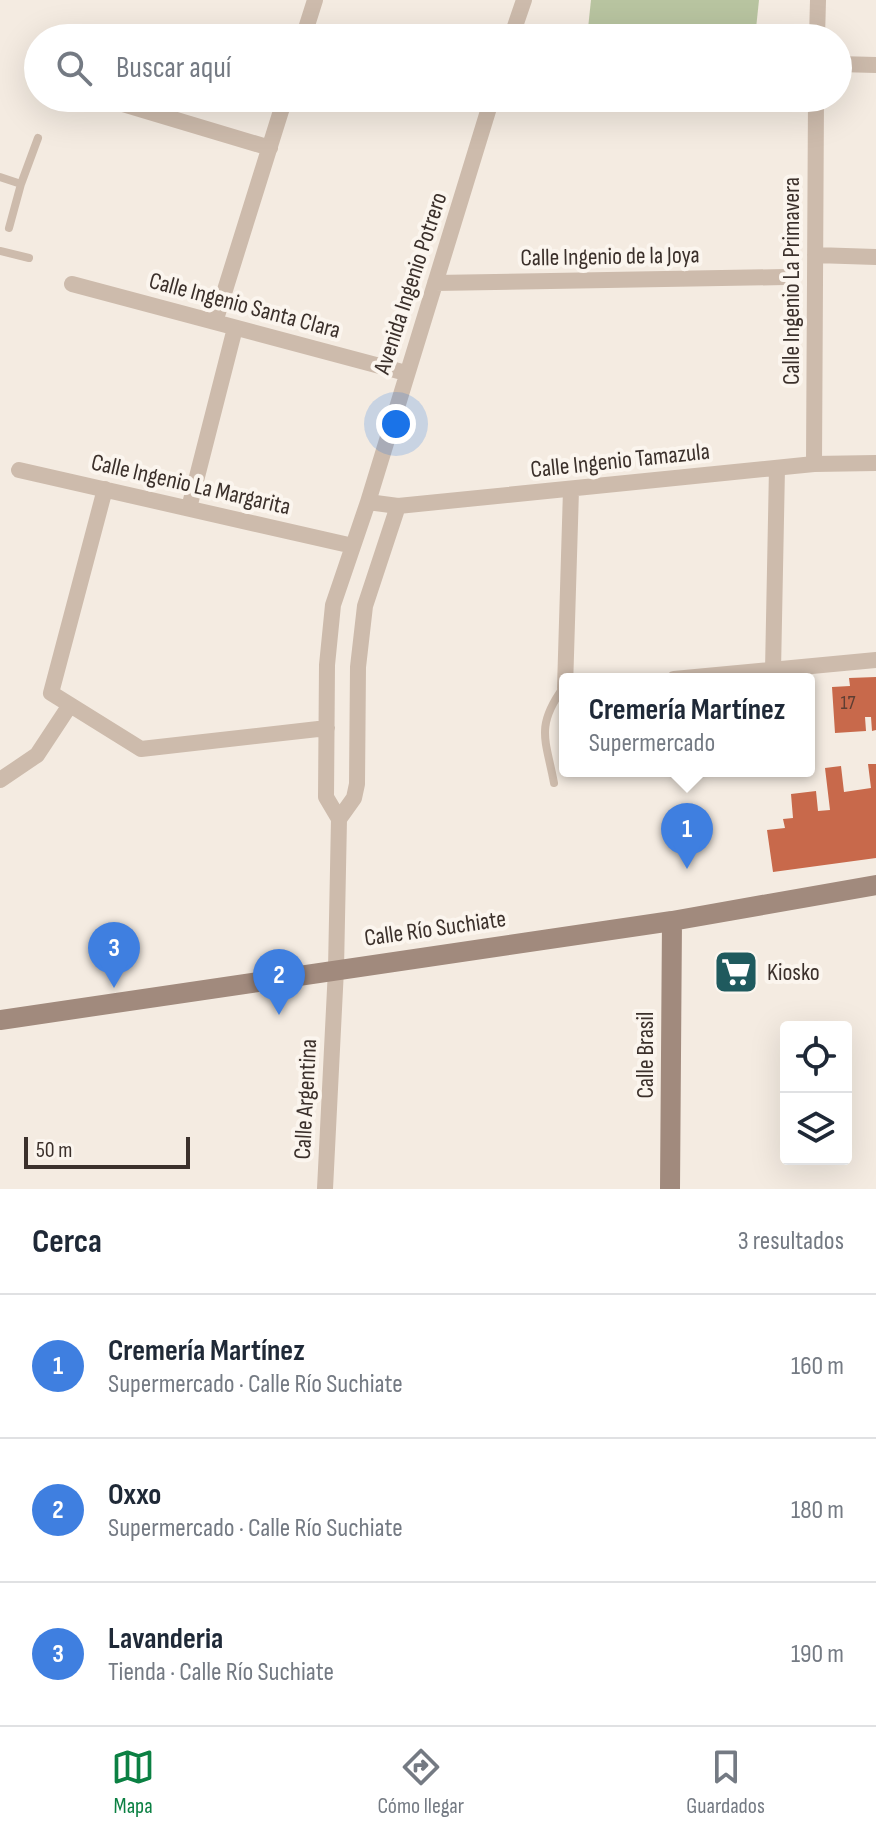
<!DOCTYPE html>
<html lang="es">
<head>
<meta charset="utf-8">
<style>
  :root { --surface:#fff; --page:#f2f2f3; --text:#1f2937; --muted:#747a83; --line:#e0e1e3; --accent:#0b8043 }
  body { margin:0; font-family:"Sofia Sans Condensed",sans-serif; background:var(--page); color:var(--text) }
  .controls { position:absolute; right:24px; bottom:24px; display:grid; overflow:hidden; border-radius:8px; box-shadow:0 8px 32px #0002 }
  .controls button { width:72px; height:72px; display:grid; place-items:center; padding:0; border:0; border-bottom:2px solid var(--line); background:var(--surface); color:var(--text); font:40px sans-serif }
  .scale { position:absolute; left:24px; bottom:20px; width:166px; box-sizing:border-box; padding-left:8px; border:4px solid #3b302b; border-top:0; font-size:22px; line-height:28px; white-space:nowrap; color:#3b302b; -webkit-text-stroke:6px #fbf5ee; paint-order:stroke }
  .you { position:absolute; left:396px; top:424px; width:28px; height:28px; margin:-20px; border:6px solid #fff; border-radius:50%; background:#1a73e8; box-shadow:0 0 0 12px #1a73e833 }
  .badge { display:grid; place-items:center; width:52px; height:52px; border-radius:50%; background:var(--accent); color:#fff; font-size:26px; font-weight:700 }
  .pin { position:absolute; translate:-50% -66px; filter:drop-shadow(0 2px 4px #0008) }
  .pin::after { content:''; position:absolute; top:42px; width:28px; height:24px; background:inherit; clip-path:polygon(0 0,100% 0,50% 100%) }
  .popup { position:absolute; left:559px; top:673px; width:256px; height:104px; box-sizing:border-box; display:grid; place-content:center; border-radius:8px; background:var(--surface); filter:drop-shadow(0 2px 6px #0005); font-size:26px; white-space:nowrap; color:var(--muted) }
  .popup b { font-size:30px; color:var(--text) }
  .popup::after { content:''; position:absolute; left:50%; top:100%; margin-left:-16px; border:16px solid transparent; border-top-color:var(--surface) }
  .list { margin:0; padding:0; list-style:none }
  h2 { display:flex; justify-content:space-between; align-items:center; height:104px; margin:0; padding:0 32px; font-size:34px }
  h2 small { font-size:26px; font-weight:400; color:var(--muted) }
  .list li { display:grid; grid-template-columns:52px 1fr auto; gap:24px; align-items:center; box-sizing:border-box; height:144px; padding:0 32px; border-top:2px solid var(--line) }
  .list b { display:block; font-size:30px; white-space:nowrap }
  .list p { margin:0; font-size:26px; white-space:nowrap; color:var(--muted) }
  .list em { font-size:26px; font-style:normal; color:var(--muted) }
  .icon { flex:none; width:44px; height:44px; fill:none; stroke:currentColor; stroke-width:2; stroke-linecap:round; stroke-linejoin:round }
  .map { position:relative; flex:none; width:876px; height:1189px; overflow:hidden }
  .search { position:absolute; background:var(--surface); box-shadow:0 8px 32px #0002; left:24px; right:24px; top:24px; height:88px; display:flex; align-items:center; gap:20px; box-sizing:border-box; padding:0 28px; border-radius:44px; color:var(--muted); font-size:30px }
  .sheet { height:536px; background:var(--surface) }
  nav { display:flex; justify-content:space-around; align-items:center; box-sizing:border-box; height:112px; border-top:2px solid var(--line); background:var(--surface); font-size:22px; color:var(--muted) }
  nav a { display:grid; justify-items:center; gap:4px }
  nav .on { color:var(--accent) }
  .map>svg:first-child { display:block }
  .green { fill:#b8c4a0 }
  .building { fill:#c8694b }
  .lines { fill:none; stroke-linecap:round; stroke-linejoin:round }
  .lane { stroke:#cdbbac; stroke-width:8 }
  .street { stroke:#cdbbac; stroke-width:16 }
  .secondary { stroke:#a18a7d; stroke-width:20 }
  .labels { text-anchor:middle; stroke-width:8; stroke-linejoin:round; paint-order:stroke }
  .number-label { font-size:20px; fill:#5e3e33 }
  .street-label { font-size:24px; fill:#3b302b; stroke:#fbf5ee }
  .poi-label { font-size:24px; fill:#3b302b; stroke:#fbf5ee; text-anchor:start }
</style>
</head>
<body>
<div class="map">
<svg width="876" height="1189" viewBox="0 0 876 1189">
  <rect width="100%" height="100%" fill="#f4ebe1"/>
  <!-- green -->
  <path class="green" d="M591 0H759L755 38H587Z"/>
  <!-- building -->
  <path class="building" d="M876 677V730L872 731 871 717H865L866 731 835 733 832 687 850 686 849 678Z
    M868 764H876V858L773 872 767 830 785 828 783 819 793 818 791 794 816 791 818 811 830 810 825 768 841 766 844 792 871 788Z"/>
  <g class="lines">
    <!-- lane -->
    <path class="lane" d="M0 177 21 184 9 228
      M21 184 38 138
      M0 251 29 258
      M554 783C546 740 535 727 563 688"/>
    <!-- street -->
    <path class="street" d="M303 38 315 0
      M511 38 524 0
      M817 38 818 0
      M838 64 876 65
      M123 104 270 148
      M815 255 876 257
      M435 283 785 277
      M72 284 406 373
      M215 322 285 98
      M814 464 816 98
      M19 470 353 546
      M105 489 51 693 141 749 327 728
      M368 502 398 506 814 464 876 463
      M189 508 235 328
      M773 671 777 468
      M674 679 876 660
      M565 688 571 490
      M0 780 37 755 70 705
      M339 819 354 798 357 784 358 667 365 606 398 506
      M325 1189 336 969 339 819 326 797 327 665 333 605 368 502 492 98"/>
    <!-- secondary -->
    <path class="secondary" d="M0 1020 672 921 876 885
      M670 1189 672 921"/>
  </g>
  <!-- icons -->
  <defs>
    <g id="supermarket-square" transform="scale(2.3)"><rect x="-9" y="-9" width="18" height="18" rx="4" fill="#1f5a5e" stroke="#fbf5ee"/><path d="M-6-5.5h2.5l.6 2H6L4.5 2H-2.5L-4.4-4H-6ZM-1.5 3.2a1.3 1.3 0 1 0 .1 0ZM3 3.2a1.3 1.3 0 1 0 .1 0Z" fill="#fff"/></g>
  </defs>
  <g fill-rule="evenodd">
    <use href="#supermarket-square" x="736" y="972"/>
  </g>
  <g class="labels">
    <!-- number labels -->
    <g class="number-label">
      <text x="848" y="709">17</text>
    </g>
    <!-- street labels -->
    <g class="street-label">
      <text transform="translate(610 256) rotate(-1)" y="8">Calle Ingenio de la Joya</text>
      <text transform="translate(791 281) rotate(-90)" y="8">Calle Ingenio La Primavera</text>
      <text transform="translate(410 283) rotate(-72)" y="8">Avenida Ingenio Potrero</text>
      <text transform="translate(245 305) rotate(15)" y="8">Calle Ingenio Santa Clara</text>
      <text transform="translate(620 460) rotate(-6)" y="8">Calle Ingenio Tamazula</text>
      <text transform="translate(191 484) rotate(13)" y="8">Calle Ingenio La Margarita</text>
      <text transform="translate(435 928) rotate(-8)" y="8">Calle Río Suchiate</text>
      <text transform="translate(645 1055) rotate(-90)" y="8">Calle Brasil</text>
      <text transform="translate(305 1099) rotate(-87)" y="8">Calle Argentina</text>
    </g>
    <!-- poi labels -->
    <g class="poi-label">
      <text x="767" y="980">Kiosko</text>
    </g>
  </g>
</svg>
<div class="controls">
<button><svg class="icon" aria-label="locate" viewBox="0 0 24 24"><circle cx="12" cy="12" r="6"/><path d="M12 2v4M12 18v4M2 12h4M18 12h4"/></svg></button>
<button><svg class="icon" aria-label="layers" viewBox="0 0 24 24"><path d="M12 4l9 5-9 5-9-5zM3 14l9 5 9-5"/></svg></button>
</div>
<div class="scale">50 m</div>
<div class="you"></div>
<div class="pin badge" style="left:687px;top:869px;background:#3f7fe0">1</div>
<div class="popup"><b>Cremería Martínez</b>Supermercado</div>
<div class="pin badge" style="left:279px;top:1015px;background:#3f7fe0">2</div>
<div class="pin badge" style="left:114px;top:988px;background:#3f7fe0">3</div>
<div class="search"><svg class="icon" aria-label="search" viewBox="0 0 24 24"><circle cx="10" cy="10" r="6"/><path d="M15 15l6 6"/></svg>Buscar aquí</div>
</div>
<section class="sheet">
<h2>Cerca<small>3 resultados</small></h2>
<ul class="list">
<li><span class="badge" style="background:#3f7fe0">1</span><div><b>Cremería Martínez</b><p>Supermercado · Calle Río Suchiate</p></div><em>160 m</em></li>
<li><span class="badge" style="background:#3f7fe0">2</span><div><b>Oxxo</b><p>Supermercado · Calle Río Suchiate</p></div><em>180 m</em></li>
<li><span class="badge" style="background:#3f7fe0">3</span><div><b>Lavanderia</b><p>Tienda · Calle Río Suchiate</p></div><em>190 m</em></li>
</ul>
</section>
<nav>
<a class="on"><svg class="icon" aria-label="map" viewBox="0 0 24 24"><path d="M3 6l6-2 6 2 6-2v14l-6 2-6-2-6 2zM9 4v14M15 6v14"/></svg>Mapa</a>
<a><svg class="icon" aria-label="directions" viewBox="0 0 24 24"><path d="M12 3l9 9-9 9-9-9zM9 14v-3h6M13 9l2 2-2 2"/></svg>Cómo llegar</a>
<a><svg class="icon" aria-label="saved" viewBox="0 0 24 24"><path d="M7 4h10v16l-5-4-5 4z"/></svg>Guardados</a>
</nav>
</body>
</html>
